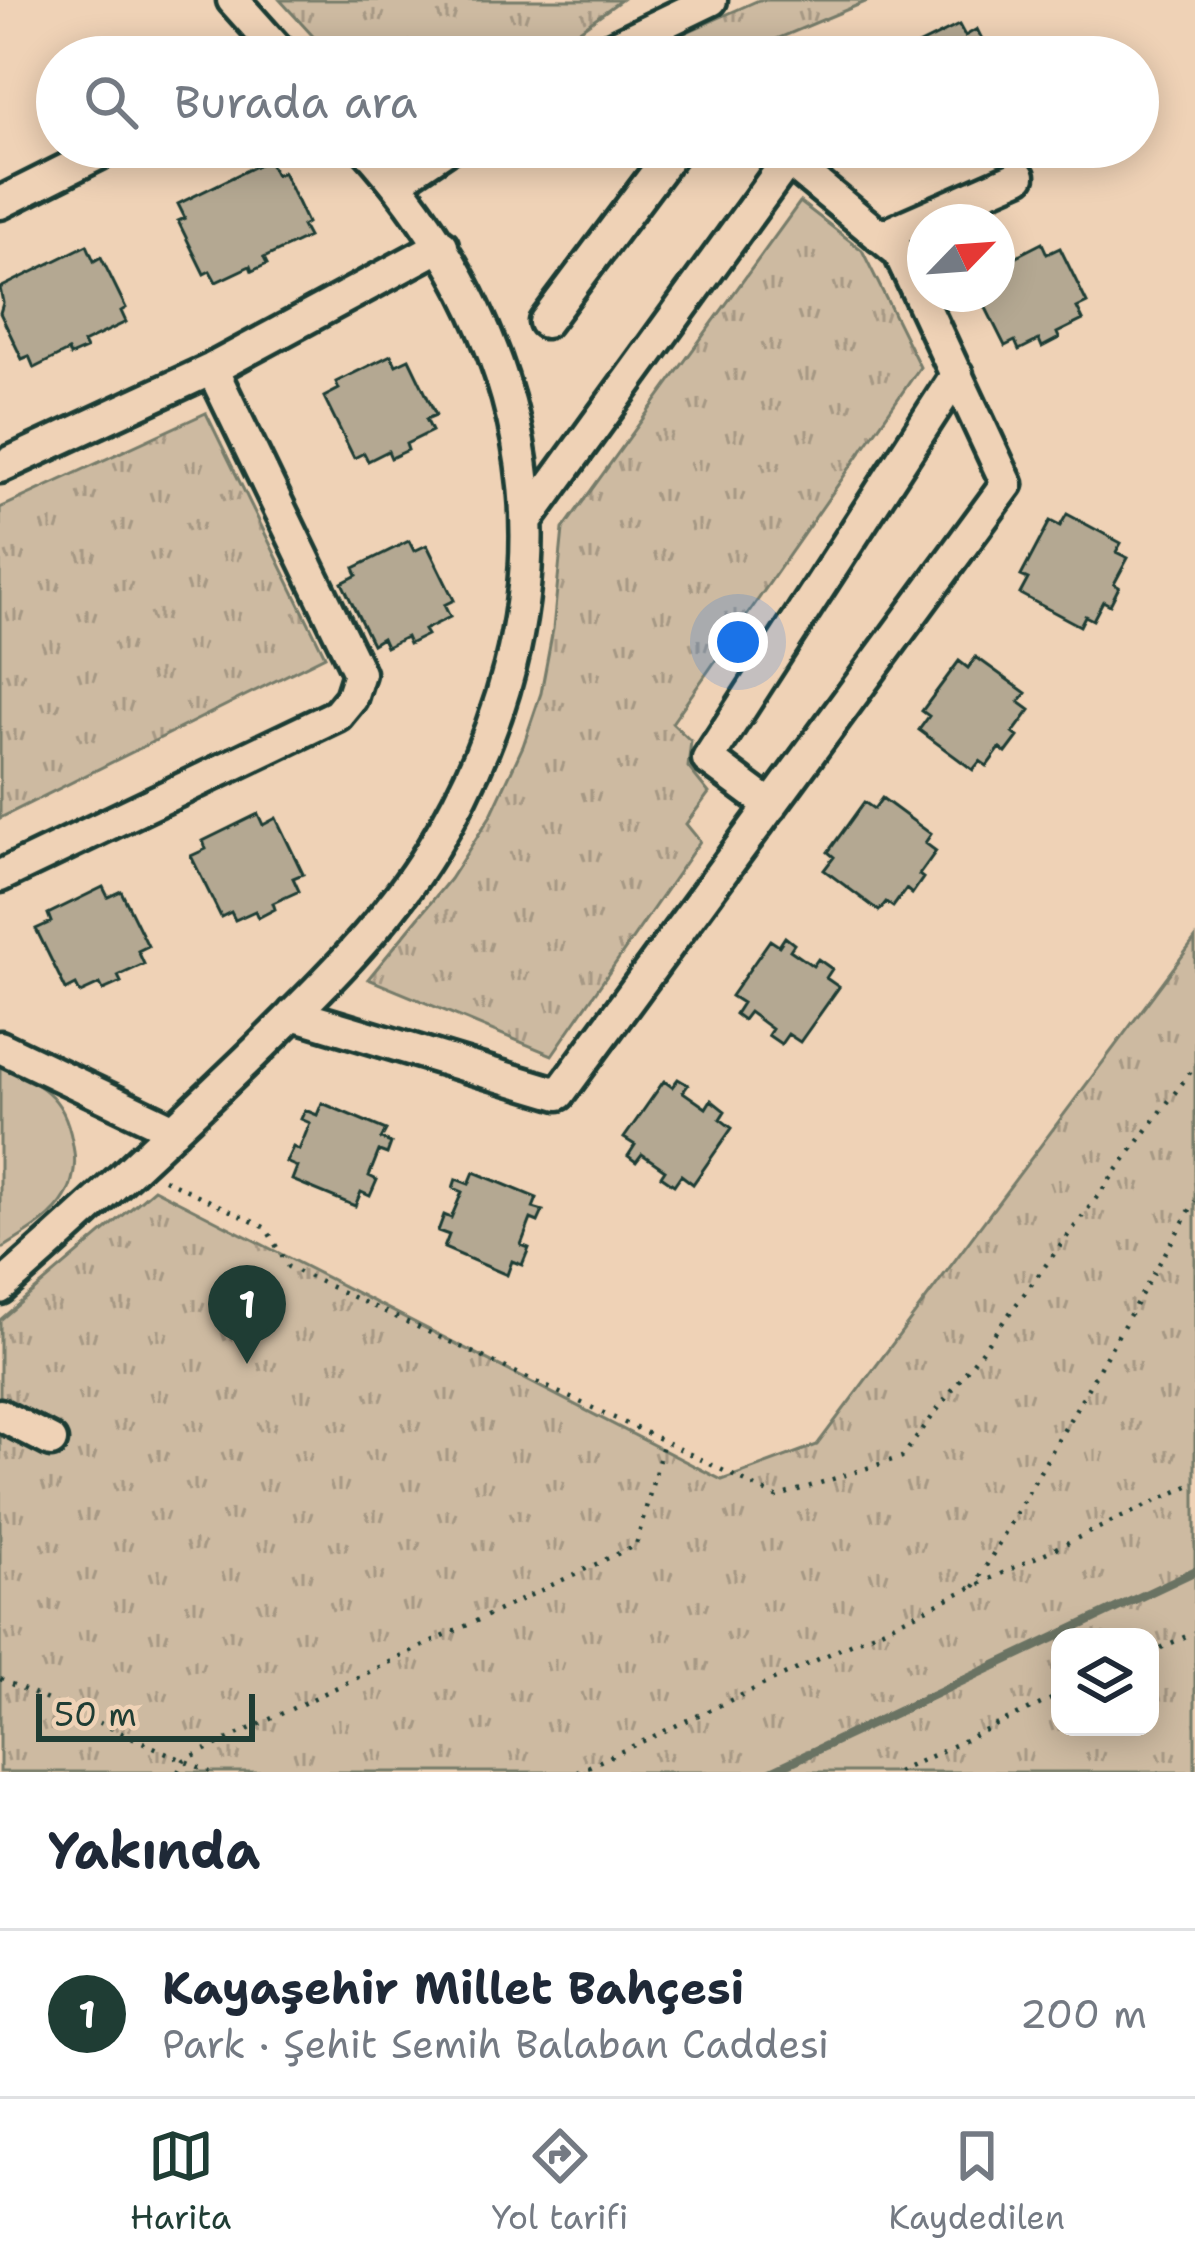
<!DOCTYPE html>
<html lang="tr">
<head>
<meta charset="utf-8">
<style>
  :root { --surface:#fff; --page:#f6f6f7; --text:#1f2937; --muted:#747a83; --line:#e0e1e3; --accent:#1f3d34 }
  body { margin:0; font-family:"Shantell Sans",sans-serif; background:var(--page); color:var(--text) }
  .controls { position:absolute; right:36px; bottom:36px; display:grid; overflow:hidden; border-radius:24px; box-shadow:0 6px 30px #0003 }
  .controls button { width:108px; height:108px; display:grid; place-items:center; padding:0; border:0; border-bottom:3px solid var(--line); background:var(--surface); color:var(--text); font:60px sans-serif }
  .compass { position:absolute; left:907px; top:204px; width:108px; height:108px; border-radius:50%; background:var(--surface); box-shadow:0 6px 30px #0003; rotate:65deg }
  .scale { position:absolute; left:36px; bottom:30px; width:219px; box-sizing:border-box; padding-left:12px; border:6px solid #1f3d34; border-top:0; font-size:33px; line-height:42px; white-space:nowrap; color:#1f3d34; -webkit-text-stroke:9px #efd2b6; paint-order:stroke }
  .you { position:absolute; left:738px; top:642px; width:42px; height:42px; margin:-30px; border:9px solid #fff; border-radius:50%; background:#1a73e8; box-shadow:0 0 0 18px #1a73e833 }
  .badge { display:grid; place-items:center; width:78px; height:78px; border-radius:50%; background:var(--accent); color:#fff; font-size:39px; font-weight:700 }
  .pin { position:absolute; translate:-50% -99px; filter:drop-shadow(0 3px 6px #0008) }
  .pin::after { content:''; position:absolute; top:63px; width:42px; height:36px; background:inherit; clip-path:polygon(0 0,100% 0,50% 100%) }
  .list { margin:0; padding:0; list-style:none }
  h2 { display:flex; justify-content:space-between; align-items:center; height:156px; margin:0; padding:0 48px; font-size:51px }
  h2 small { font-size:39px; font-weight:400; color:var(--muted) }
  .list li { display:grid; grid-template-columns:78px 1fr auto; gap:36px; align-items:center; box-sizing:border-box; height:168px; padding:0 48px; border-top:3px solid var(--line) }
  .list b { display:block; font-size:45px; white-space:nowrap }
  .list p { margin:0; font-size:39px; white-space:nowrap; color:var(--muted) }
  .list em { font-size:39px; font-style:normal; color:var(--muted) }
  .icon { flex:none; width:66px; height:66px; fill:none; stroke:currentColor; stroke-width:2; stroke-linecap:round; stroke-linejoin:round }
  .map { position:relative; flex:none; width:1195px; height:1772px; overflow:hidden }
  .search { position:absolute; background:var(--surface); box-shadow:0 6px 30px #0003; left:36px; right:36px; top:36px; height:132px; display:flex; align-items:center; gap:30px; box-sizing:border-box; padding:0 42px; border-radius:66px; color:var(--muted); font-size:45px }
  .sheet { height:324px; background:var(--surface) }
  nav { display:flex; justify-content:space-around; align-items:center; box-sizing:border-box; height:168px; border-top:3px solid var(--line); background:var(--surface); font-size:33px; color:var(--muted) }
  nav a { display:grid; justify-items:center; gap:6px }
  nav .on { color:var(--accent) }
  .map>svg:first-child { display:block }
  .grass { fill:url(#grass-tufts); stroke:#767c6a; stroke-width:3; fill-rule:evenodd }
  .pitch { fill:#cdbaa1; stroke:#767c6a; stroke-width:3 }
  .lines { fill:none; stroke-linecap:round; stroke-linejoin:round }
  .stream { stroke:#6b7363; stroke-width:9 }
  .building { fill:#b4a892; stroke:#1f3d34; stroke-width:3 }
  .minor-casing { stroke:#1f3d34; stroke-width:39 }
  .path { stroke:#1f3d34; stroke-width:4.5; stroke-dasharray:3 9; stroke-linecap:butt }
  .minor { stroke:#efd2b6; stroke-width:30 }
</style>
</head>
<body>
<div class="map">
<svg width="1195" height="1772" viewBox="0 0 1195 1772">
  <defs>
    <pattern id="grass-tufts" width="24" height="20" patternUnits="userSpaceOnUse" patternTransform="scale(3)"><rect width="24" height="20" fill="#cdbaa1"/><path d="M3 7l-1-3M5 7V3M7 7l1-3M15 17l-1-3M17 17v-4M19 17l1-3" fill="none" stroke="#a69884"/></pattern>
  </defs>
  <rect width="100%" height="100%" fill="#efd2b6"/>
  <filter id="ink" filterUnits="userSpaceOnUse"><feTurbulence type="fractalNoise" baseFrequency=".00833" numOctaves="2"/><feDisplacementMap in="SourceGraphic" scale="24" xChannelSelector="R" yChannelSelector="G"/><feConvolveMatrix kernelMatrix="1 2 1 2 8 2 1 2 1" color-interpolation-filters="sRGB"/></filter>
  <g filter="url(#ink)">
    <!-- grass -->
    <path class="grass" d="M280 0H621L542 57H332Z
      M759 0H870L734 57H631Z
      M800 202 862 250 920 367 672 723 691 741 688 767 709 793 686 824 700 841 552 1055 368 979 450 879 491 815 523 746 541 693 553 629 563 529Z
      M206 413 325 656 0 818V508Z
      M1195 939V1772H0V1320L154 1189 722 1480 817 1445ZM1060 1637H1150V1727H1060Z"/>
    <!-- pitch -->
    <path class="pitch" d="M0 1065C48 1088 66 1097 74 1152 76 1165 73 1185 65 1197 52 1220 21 1236 0 1250Z"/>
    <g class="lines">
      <!-- stream -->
      <path class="stream" d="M770 1772 1195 1571"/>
    </g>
    <!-- building -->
    <path class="building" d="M959 25 965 36 977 29 991 57H906L904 52Z
      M268 160 276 175 283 172 307 223 302 226 308 237 264 258 267 264 252 271 250 266 216 282 210 271 204 274 178 221 185 218 178 204Z
      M1042 243 1047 254 1060 248 1087 303 1077 308 1083 320 1057 333 1059 338 1042 347 1039 340 1019 350 1015 341 1005 346 979 294H997V266Z
      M87 245 94 261 101 257 126 308 121 311 126 322 83 343 86 349 70 356 68 351 34 368 29 356 22 359 0 313 3 303 0 288Z
      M391 355 396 365 409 359 436 415 426 419 432 431 406 444 408 450 391 458 388 451 368 461 364 453 354 458 324 397 339 389 336 382Z
      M1067 514 1121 543 1116 552 1128 558 1114 584 1119 587 1110 605 1103 601 1093 620 1085 616 1080 626 1020 594 1028 579 1021 576 1050 521 1060 526Z
      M409 541 414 551 427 545 454 600 444 605 450 617 424 630 427 635 409 644 406 637 386 647 382 638 372 644 342 583 357 575 354 568Z
      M976 657 1026 693 1019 702 1030 710 1013 733 1018 737 1006 753 1000 748 987 766 980 761 973 770 919 730 929 716 922 711 959 661 968 668Z
      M882 798 931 834 925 843 936 851 919 875 923 878 912 894 906 889 893 907 886 902 879 911 824 870 834 857 828 852 864 802 874 809Z
      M258 814 263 825 276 818 303 874 293 878 299 891 273 903 275 909 258 918 255 911 235 920 231 912 221 917 191 856 206 849 203 841Z
      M103 887 108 897 121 891 148 946 138 951 144 964 118 976 121 982 103 990 100 984 80 993 76 985 66 990 36 929 51 922 48 914Z
      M785 937 794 944 790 950 813 966 818 959 832 969 826 978 839 987 800 1042 788 1034 781 1044 768 1035 772 1029 749 1012 743 1020 735 1014 742 1003 731 996 770 940 779 946Z
      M678 1079 688 1085 683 1092 706 1108 711 1100 725 1111 720 1119 732 1128 693 1184 681 1175 674 1185 661 1176 665 1170 642 1154 636 1162 628 1156 635 1145 624 1138 664 1081 672 1087Z
      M322 1103 386 1130 381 1139 391 1143 387 1154 379 1151 369 1176 377 1180 370 1196 361 1192 355 1206 292 1180 297 1167 286 1162 293 1147 299 1150 310 1123 301 1119 305 1110 317 1115Z
      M474 1172 537 1198 533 1208 543 1211 538 1222 531 1219 521 1245 529 1248 522 1265 512 1261 507 1275 444 1248 449 1235 438 1231 444 1215 451 1218 462 1192 453 1188 456 1179 469 1184Z"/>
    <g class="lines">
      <!-- minor casing -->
      <g class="minor-casing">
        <path id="minor" d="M233 0 284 57
          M593 57 711 0
          M396 182 448 147
          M0 203 112 147
          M880 237 1019 176
          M545 322 676 147
          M0 467 212 369 442 245
          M527 520 788 160
          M771 806 708 759 957 374
          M0 876 337 715 351 698 359 673 212 369
          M293 1014 559 1094 1007 484 899 252 772 147
          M0 1047 174 1130
          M0 1288C85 1214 166 1138 247 1060 313 995 384 928 432 849 579 608 553 356 365 147
          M0 1415 51 1441"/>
      </g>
      <!-- path -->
      <path class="path" d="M164 1179 266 1228 288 1267 664 1441 776 1497 902 1457 1195 1066
        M974 1587 1195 1201
        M1150 1653 1195 1632
        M0 1679 210 1772
        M178 1772 184 1760 636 1545 664 1441
        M577 1772 1195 1483
        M897 1772 1060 1695"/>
      <!-- minor -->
      <use href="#minor" class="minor"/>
    </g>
  </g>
</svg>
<div class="controls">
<button><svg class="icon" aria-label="layers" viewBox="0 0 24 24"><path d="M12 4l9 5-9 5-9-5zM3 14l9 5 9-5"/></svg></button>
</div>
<svg class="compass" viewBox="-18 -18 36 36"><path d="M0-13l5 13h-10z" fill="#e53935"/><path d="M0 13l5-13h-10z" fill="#747a83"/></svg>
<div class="scale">50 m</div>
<div class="you"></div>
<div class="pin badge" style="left:247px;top:1364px">1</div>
<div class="search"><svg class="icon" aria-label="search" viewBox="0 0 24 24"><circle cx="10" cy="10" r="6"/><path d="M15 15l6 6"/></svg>Burada ara</div>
</div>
<section class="sheet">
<h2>Yakında<small></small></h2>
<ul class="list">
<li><span class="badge">1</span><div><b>Kayaşehir Millet Bahçesi</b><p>Park · Şehit Semih Balaban Caddesi</p></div><em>200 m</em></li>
</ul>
</section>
<nav>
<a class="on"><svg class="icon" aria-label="map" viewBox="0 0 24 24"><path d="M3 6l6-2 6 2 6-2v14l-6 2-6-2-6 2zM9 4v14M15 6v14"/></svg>Harita</a>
<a><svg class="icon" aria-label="directions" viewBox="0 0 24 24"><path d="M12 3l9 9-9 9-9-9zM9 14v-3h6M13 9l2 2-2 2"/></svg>Yol tarifi</a>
<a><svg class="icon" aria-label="saved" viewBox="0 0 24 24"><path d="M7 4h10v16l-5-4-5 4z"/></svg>Kaydedilen</a>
</nav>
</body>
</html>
